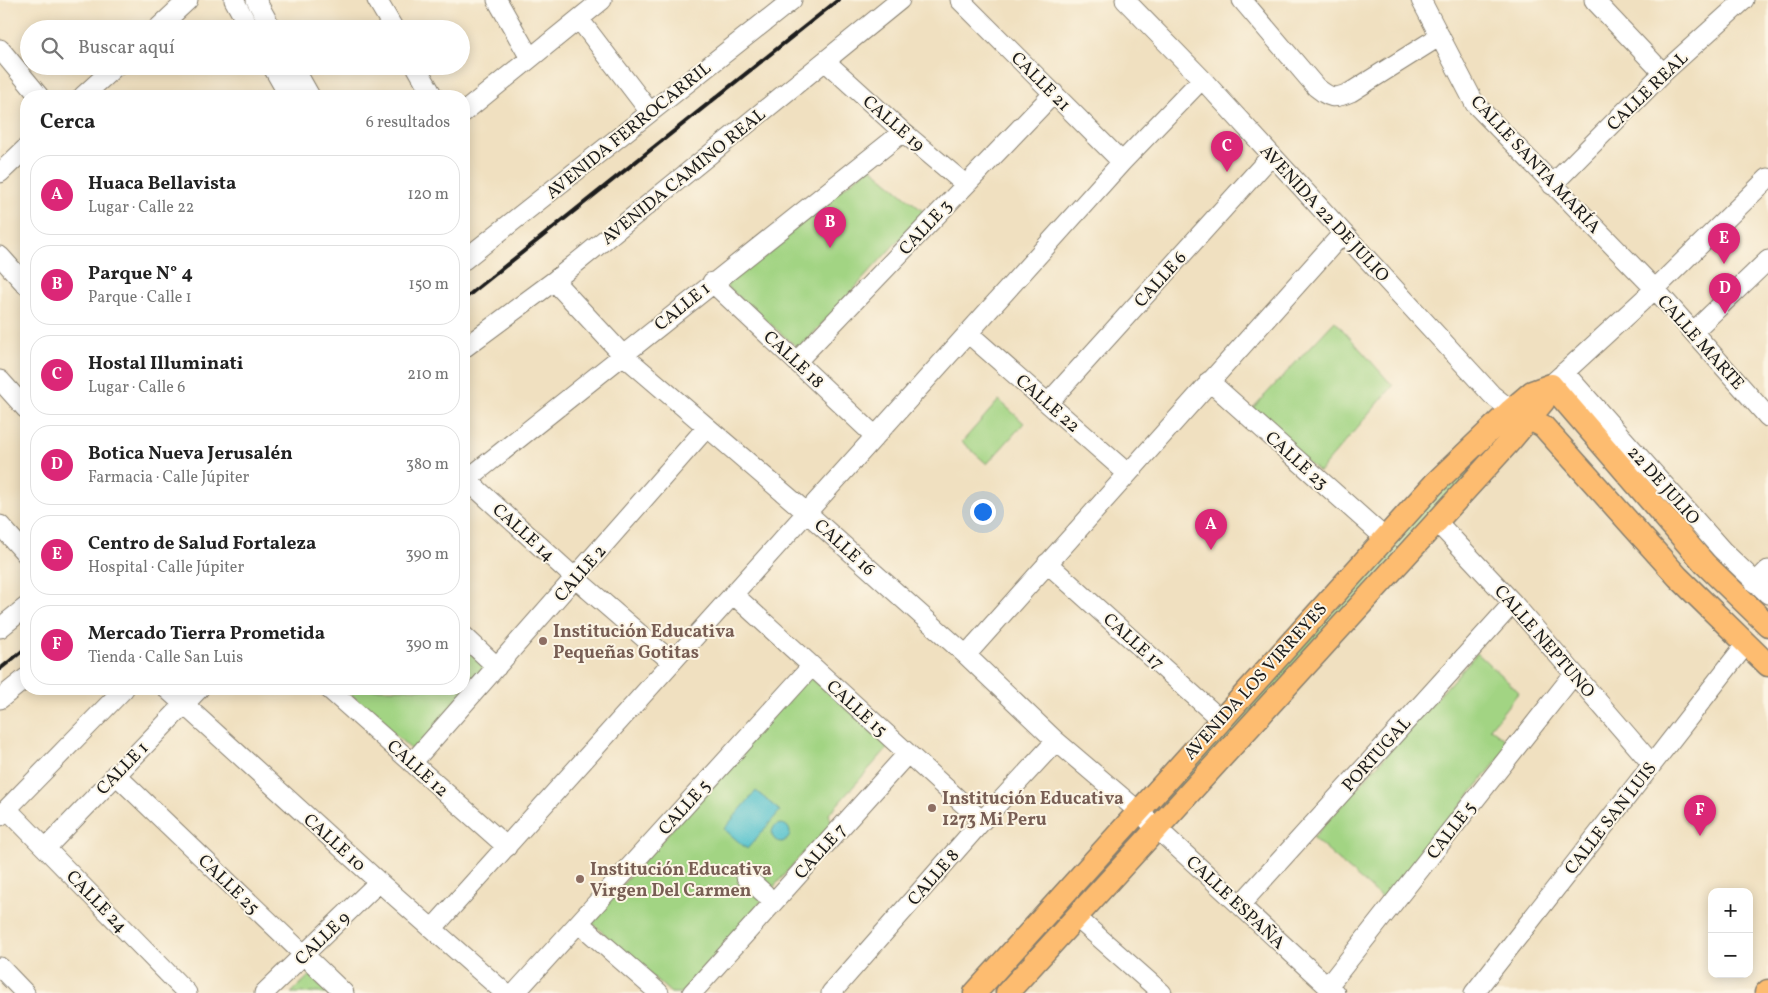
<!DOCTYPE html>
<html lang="es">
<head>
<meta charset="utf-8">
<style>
  :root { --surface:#fff; --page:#f2f2f2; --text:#222; --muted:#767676; --line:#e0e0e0; --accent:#db2777 }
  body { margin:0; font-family:Vollkorn,serif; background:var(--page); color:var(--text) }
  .controls { position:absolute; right:15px; bottom:15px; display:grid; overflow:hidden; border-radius:10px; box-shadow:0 2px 12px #0003 }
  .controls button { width:45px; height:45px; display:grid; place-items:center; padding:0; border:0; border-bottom:1px solid var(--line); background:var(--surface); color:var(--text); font:25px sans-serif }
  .you { position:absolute; left:982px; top:511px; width:18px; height:18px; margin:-12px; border:4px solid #fff; border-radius:50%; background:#1a73e8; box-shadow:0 0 0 8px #1a73e833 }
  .badge { display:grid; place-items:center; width:32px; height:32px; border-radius:50%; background:var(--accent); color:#fff; font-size:16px; font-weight:700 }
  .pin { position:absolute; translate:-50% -41px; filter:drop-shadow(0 1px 2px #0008) }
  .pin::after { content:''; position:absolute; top:26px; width:18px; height:15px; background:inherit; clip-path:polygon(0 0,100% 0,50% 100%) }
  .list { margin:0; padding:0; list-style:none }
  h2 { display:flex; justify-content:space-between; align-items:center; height:65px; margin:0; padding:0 20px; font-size:21px }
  h2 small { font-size:16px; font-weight:400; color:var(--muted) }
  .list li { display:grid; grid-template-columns:32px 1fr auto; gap:15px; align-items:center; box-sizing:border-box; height:80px; margin:0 10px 10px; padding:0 10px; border:1px solid var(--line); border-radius:20px }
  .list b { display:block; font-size:19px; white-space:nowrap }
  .list p { margin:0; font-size:16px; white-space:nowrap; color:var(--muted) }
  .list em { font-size:16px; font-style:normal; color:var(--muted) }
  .icon { flex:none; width:28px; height:28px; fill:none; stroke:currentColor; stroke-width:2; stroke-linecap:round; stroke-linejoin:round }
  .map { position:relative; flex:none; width:1768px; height:993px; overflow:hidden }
  .search { position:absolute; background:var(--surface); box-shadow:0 2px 12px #0003; left:20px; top:20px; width:450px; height:55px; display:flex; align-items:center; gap:12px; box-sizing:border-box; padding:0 18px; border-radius:28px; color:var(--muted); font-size:19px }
  .panel { position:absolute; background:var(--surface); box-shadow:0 2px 12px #0003; left:20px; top:90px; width:450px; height:605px; border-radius:20px }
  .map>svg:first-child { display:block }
  .green { fill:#a2d483; stroke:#5f7850 }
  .water { fill:#55c2cd; stroke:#386f74 }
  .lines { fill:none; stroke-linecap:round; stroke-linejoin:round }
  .minor-casing { stroke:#867e6e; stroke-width:21 }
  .major-casing { stroke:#867e6e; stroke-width:25 }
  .minor { stroke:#fff; stroke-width:19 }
  .major { stroke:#fdbc6f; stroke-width:22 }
  .rail { stroke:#1c1c1c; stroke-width:4 }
  .education-dot { fill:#8d6e63; stroke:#fcf5e5; stroke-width:2 }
  .labels { text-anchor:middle; stroke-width:4; stroke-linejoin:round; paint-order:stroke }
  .street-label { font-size:18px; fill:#1c1c1c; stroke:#fcf5e5 }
  .education-label { font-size:18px; font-weight:bold; fill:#785e54; stroke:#fcf5e5; text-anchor:start }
</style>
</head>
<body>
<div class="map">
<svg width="1768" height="993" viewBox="0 0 1768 993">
  <rect width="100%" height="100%" fill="#fcf5e5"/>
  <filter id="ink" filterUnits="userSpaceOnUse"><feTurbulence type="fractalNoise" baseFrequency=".02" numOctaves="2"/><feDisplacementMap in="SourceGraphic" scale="10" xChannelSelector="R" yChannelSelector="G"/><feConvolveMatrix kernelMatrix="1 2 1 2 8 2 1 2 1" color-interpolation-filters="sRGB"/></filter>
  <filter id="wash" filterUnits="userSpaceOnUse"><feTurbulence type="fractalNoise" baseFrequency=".0096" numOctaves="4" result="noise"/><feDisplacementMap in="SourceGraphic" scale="20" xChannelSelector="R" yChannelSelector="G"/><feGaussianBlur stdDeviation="1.12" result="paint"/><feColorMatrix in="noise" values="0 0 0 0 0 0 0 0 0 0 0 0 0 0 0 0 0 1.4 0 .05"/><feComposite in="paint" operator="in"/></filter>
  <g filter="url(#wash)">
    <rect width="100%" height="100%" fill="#f0e0c0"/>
    <!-- green -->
    <path class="green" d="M870 167 924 212 799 349 723 283Z
      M1335 321 1393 386 1319 472 1250 411Z
      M999 400 1024 423 987 464 962 442Z
      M1482 443 1491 451 1168 812 1160 804Z
      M464 647 489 670 414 752 345 689H464Z
      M1477 653 1519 692 1490 728 1511 744 1384 900 1313 838Z
      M810 674 891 744 829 814 833 828 823 840 810 845 682 993H671L590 921Z
      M310 975 328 993H291Z"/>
    <!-- water -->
    <path class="water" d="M756 791 780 811 747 849 724 829Z
      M772 833a9 9 0 1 1 18 0a9 9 0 1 1-18 0Z"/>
  </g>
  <g filter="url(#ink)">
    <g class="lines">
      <!-- minor casing -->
      <g class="minor-casing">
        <path id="minor" d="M234 0 250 29
          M256 0 272 29
          M377 0 394 29
          M497 0 530 58
          M960 0 1122 162
          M1125 0 1202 79 1492 395 1511 410
          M1242 0 1316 87C1330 98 1333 100 1351 92L1440 36
          M1421 0 1475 104 1655 289 1768 417
          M1594 0 1663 73
          M579 19 650 112
          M157 29 188 0
          M0 49 39 96
          M825 61 903 132 965 184
          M272 66 289 96
          M293 66 310 96
          M416 66 433 96
          M83 96 116 66
          M464 112 602 0
          M0 173 26 148
          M1552 185 1663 73 1744 0
          M0 256 26 285
          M464 260 792 0
          M554 281 622 354 807 513 966 655 1056 741 1137 810 1335 993
          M712 282 875 436
          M1693 332 1768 260
          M968 333 1127 473
          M464 348 554 281 900 0
          M797 361 1054 93
          M1564 372 1722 550 1768 594
          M0 380 26 409
          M1209 381 1385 538
          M1555 381 1655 289 1768 178
          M1048 403 1272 155
          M466 479 575 578 672 662
          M464 482 903 132
          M1436 521 1513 603 1652 764
          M0 525 26 554
          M1047 563 1220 719
          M1755 583 1768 570
          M733 594 982 821
          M0 628 26 607
          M464 636 497 667
          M966 655 1343 233
          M167 689 379 882 505 993
          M329 689 507 847
          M0 699 26 678
          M412 763 707 427
          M115 774 344 993
          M7 809 187 993
          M0 816 124 689
          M46 848 199 689
          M746 877 765 894
          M1240 905 1513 603
          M1076 917 1162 993
          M579 923 659 993
          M433 928 1122 162 1202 79
          M0 967 25 993
          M1328 986 1574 674
          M264 993 379 882
          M515 993 812 666
          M692 993 908 753
          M831 993 982 821 1056 741
          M1474 993 1746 644"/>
      </g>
      <!-- major casing -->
      <g class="major-casing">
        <path id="major" d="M1551 385 1705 564 1768 625
          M1516 412 1543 426 1678 577 1768 665
          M975 993 1434 484 1511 410 1532 392 1551 385
          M1007 993 1511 440 1543 402 1551 385
          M1766 993 1768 991"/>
      </g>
      <!-- minor -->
      <use href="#minor" class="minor"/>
      <!-- major -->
      <use href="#major" class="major"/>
      <!-- rail -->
      <path class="rail" d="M464 299 838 0
        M0 669 26 648"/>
    </g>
  </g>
  <!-- markers -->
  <g class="education-dot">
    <circle cx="543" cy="641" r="5"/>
    <circle cx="932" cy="808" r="5"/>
    <circle cx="580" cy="879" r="5"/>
  </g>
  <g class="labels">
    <!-- street labels -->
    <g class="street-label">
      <text transform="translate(1041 81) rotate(45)" y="6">CALLE 21</text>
      <text transform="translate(1647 91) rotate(-44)" y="6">CALLE REAL</text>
      <text transform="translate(894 123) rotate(41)" y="6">CALLE 19</text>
      <text transform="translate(628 130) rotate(-39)" y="6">AVENIDA FERROCARRIL</text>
      <text transform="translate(1536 164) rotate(47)" y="6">CALLE SANTA MARÍA</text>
      <text transform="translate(683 176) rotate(-39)" y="6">AVENIDA CAMINO REAL</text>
      <text transform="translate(1325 213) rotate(47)" y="6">AVENIDA 22 DE JULIO</text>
      <text transform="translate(925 227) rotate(-47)" y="6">CALLE 3</text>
      <text transform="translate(1160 279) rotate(-48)" y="6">CALLE 6</text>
      <text transform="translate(682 306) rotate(-39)" y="6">CALLE 1</text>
      <text transform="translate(1701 342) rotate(48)" y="6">CALLE MARTE</text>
      <text transform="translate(794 359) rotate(43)" y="6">CALLE 18</text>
      <text transform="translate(1048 403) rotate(41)" y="6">CALLE 22</text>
      <text transform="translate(1297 460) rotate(42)" y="6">CALLE 23</text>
      <text transform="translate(1664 485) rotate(48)" y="6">22 DE JULIO</text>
      <text transform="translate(524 532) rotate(42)" y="6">CALLE 14</text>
      <text transform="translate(845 547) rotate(42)" y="6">CALLE 16</text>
      <text transform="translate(580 573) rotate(-49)" y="6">CALLE 2</text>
      <text transform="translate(1134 641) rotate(42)" y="6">CALLE 17</text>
      <text transform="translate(1545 641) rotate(49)" y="6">CALLE NEPTUNO</text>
      <text transform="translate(1255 681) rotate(-48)" y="6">AVENIDA LOS VIRREYES</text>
      <text transform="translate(857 708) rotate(42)" y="6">CALLE 15</text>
      <text transform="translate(1376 754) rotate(-48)" y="6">PORTUGAL</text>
      <text transform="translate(122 768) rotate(-46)" y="6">CALLE 1</text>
      <text transform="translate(418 768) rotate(42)" y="6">CALLE 12</text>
      <text transform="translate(684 807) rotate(-48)" y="6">CALLE 5</text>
      <text transform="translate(1610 818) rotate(-52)" y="6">CALLE SAN LUIS</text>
      <text transform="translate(1451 830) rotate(-52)" y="6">CALLE 5</text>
      <text transform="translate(335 842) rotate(42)" y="6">CALLE 10</text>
      <text transform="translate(820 851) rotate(-48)" y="6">CALLE 7</text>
      <text transform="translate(933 877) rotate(-49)" y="6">CALLE 8</text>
      <text transform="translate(229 884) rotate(44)" y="6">CALLE 25</text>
      <text transform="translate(97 901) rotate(46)" y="6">CALLE 24</text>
      <text transform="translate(1236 902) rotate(43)" y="6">CALLE ESPAÑA</text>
      <text transform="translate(322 938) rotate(-44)" y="6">CALLE 9</text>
    </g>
    <!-- education labels -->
    <g class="education-label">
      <text x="553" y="637">Institución Educativa<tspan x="553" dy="21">Pequeñas Gotitas</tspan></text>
      <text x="942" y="804">Institución Educativa<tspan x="942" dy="21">1273 Mi Peru</tspan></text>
      <text x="590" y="875">Institución Educativa<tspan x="590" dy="21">Virgen Del Carmen</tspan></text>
    </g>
  </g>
</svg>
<div class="controls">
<button>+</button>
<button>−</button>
</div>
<div class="you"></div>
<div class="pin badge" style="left:1211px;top:550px">A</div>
<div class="pin badge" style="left:830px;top:248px">B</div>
<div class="pin badge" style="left:1227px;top:172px">C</div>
<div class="pin badge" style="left:1725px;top:314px">D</div>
<div class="pin badge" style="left:1724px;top:264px">E</div>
<div class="pin badge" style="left:1700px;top:836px">F</div>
<div class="search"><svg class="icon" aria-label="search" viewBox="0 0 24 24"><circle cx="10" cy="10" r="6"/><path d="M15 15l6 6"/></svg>Buscar aquí</div>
<section class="panel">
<h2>Cerca<small>6 resultados</small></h2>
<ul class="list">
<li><span class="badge">A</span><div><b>Huaca Bellavista</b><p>Lugar · Calle 22</p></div><em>120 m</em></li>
<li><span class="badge">B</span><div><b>Parque N° 4</b><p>Parque · Calle 1</p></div><em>150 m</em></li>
<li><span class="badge">C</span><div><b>Hostal Illuminati</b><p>Lugar · Calle 6</p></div><em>210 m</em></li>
<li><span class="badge">D</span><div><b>Botica Nueva Jerusalén</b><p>Farmacia · Calle Júpiter</p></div><em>380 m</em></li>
<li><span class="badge">E</span><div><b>Centro de Salud Fortaleza</b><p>Hospital · Calle Júpiter</p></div><em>390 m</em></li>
<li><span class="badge">F</span><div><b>Mercado Tierra Prometida</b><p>Tienda · Calle San Luis</p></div><em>390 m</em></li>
</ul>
</section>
</div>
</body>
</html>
